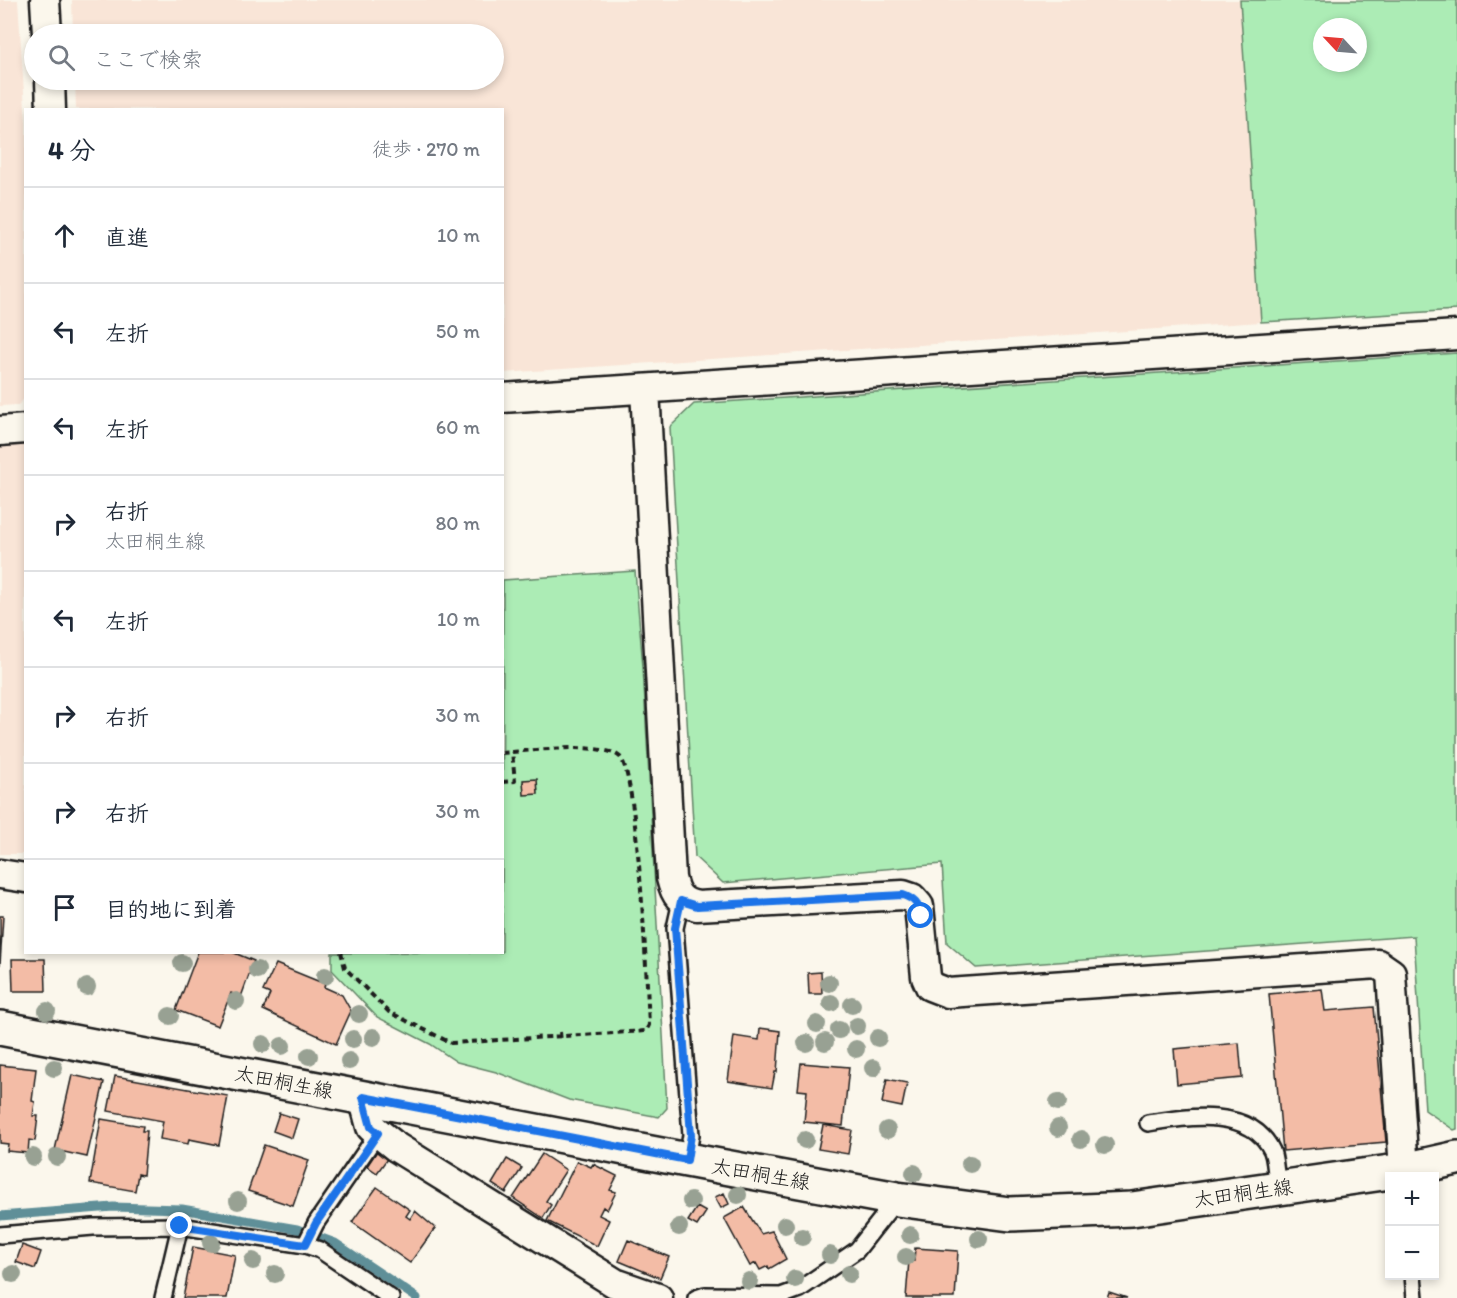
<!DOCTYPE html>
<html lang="ja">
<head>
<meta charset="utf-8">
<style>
  :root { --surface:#fff; --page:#f2f2f3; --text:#1f2937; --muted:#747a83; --line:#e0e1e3 }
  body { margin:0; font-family:Itim,"Klee One",sans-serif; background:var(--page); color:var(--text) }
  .controls { position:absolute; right:18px; bottom:18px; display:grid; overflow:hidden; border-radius:0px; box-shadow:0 3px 9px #0003 }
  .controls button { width:54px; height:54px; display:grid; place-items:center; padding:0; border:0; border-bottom:2px solid var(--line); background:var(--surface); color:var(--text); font:30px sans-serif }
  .compass { position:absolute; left:1313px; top:18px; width:54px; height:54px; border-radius:50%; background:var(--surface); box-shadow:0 3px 9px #0003; rotate:296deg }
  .stop { position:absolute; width:18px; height:18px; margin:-14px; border:4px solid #1a73e8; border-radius:50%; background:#fff }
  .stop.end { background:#1a73e8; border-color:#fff; box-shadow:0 2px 6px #0008 }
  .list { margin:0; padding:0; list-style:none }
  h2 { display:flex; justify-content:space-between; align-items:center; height:78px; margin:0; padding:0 24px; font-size:26px }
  h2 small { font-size:20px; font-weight:400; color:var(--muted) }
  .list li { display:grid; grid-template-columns:39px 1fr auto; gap:18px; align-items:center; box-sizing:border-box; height:96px; padding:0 24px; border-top:2px solid var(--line) }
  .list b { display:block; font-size:22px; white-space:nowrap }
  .list p { margin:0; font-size:20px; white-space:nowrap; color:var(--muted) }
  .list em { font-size:20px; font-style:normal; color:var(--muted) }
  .icon { flex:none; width:33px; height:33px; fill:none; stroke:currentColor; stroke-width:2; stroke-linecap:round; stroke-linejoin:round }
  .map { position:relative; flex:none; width:1457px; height:1298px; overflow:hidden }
  .search { position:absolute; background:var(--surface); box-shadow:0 3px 9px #0003; left:24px; top:24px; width:480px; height:66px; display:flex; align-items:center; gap:15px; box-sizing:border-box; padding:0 21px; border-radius:33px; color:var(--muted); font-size:22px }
  .panel { position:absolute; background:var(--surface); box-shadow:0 3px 9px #0003; left:24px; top:108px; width:480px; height:846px; border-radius:0px }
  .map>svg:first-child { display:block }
  .built { fill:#f9e5d7 }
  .green { fill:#acecb5; stroke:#648468; stroke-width:1.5; fill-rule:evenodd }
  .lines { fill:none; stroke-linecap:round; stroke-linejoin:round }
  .stream { stroke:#5f8f98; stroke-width:9 }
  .building { fill:#f3bca6; stroke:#1c1c1c; stroke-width:1.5 }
  .lane-casing { stroke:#1c1c1c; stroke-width:20 }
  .street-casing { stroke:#1c1c1c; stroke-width:33 }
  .secondary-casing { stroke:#1c1c1c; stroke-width:38 }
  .path { stroke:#1c1c1c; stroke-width:4; stroke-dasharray:6 4.5; stroke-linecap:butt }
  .lane { stroke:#fbf7ec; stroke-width:15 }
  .street { stroke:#fbf7ec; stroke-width:28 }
  .secondary { stroke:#fbf7ec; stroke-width:33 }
  .tree { fill:#98a193 }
  .route { stroke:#1a73e8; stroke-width:8 }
  .labels { text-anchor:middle; stroke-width:5; stroke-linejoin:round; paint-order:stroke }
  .street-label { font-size:20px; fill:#1c1c1c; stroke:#fbf7ec }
</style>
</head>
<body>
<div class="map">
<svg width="1457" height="1298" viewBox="0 0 1457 1298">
  <rect width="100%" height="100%" fill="#fbf7ec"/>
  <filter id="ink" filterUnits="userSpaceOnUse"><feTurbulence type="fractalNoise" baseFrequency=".0167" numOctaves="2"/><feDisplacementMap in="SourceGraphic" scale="12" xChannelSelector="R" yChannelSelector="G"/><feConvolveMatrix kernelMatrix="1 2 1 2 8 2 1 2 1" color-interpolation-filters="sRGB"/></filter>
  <g filter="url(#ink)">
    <!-- built -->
    <path class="built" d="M0 0H18L26 124V397L18 405 0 406Z
      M72 0H1240L1261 322 503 373 502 110 76 109 75 80H494V34H73Z
      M25 445V854H0V447Z"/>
    <!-- green -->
    <path class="green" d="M1240 0H1457V310L1261 322ZM1322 27H1358V63H1322Z
      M1457 353V1129L1454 1130 1425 1110 1414 936 976 968 947 943 942 864 723 883 695 857 670 427 694 404Z
      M635 571 643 667 667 1108 659 1117 569 1100 496 1072 457 1062 430 1044 377 1017 332 970V953L502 952 503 580Z"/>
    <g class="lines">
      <!-- stream -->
      <path class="stream" d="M0 1216 113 1207 182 1209 297 1229 335 1243 417 1298"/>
    </g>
    <!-- building -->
    <path class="building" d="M537 779 538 794 524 795 523 780Z
      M0 916H3L0 965Z
      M198 952H232L254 961 241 997 231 993 218 1026 176 1010Z
      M12 959H45L46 991H13Z
      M276 964 325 984 324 987 342 995 351 1011 336 1044 263 1010 270 994 263 991Z
      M821 972 822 994H809L808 973Z
      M1322 989 1325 1011 1374 1007 1386 1142 1283 1151 1269 994Z
      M760 1028 780 1031 777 1072H775L772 1088 728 1081 734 1036 759 1040Z
      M1239 1043 1242 1078 1177 1084 1174 1049Z
      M801 1063 849 1067 843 1126 804 1122 807 1091 798 1090Z
      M0 1065 36 1069 32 1101 35 1102 33 1116H38L35 1141 29 1140 28 1153 7 1151 8 1144 0 1143Z
      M72 1075 104 1082 87 1157 55 1150Z
      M115 1076 228 1096 219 1145 189 1139 188 1144 160 1139 163 1121 108 1111Z
      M887 1079 907 1083 902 1107 882 1103Z
      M279 1113 298 1119 292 1138 273 1131Z
      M101 1119 143 1126 142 1131H147L143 1175 138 1174 135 1191 90 1183Z
      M823 1125 852 1130 848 1154 818 1149Z
      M264 1145 309 1160 293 1206 248 1191Z
      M377 1151 387 1159 377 1173 367 1166Z
      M542 1154 566 1170 546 1201 551 1205 543 1218 513 1198Z
      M507 1159 522 1168 506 1193 492 1184Z
      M577 1161 591 1167 593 1164 617 1176 610 1190 616 1192 607 1210 603 1207 599 1215 609 1220 597 1246 547 1221Z
      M377 1187 410 1210 406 1216 410 1219 415 1211 435 1228 410 1263 352 1222Z
      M724 1193 729 1204 721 1208 715 1197Z
      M697 1207 706 1212 697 1226 688 1221Z
      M744 1207 761 1234 772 1231 786 1259 769 1269 768 1266 760 1270 756 1263 750 1266 724 1218Z
      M628 1240 669 1257 660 1278 619 1261Z
      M22 1245 41 1252 35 1269 16 1262Z
      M193 1247 235 1255 227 1298H183Z
      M915 1248 958 1251 955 1298H906L909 1260 914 1261Z
      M1109 1292 1127 1298H1107Z"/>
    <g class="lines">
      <!-- lane casing -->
      <g class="lane-casing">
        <path id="lane" d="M681 901 675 928 691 1135 687 1160
          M1148 1123C1186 1117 1251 1106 1272 1151 1276 1162 1276 1176 1277 1188
          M0 1235 93 1227 180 1226 305 1245 320 1250 391 1298
          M305 1245 316 1223 378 1133
          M1413 1276 1415 1298
          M163 1298 180 1226
          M696 1298 705 1295 781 1296 800 1289 857 1250 897 1199"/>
      </g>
      <!-- street casing -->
      <g class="street-casing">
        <path id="street" d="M45 0 47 34
          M50 80 51 110
          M645 389 671 878C675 895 680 902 697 906L903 895 912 898 919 906 926 977 930 986 948 993 1378 964 1391 973 1404 1170
          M502 398 1457 335
          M0 431 26 429
          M0 874 26 878
          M363 1097 371 1127 396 1147 615 1283 658 1298"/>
      </g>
      <!-- secondary casing -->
      <g class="secondary-casing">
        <path id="secondary" d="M0 1028 687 1160 897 1199 1010 1214 1132 1209 1404 1170 1457 1158"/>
      </g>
      <!-- path -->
      <path class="path" d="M502 782 515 781 512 752
        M341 952 345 968 389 1012 451 1043 646 1031 649 1025C647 986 638 775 620 757 603 741 527 751 502 753
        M560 1032 561 1042"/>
      <!-- lane -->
      <use href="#lane" class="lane"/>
      <!-- street -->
      <use href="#street" class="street"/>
      <!-- secondary -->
      <use href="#secondary" class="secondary"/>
    </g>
    <!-- trees -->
    <g class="tree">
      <circle cx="182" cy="963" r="9"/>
      <circle cx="257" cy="970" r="9"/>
      <circle cx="325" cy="976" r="9"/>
      <circle cx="829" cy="983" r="9"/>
      <circle cx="87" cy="987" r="9"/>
      <circle cx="236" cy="1001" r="9"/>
      <circle cx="831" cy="1003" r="9"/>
      <circle cx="852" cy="1005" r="9"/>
      <circle cx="47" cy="1011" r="9"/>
      <circle cx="359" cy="1014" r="9"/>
      <circle cx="170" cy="1016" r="9"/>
      <circle cx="817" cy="1024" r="9"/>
      <circle cx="857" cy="1026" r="9"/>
      <circle cx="839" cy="1030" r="9"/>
      <circle cx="373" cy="1037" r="9"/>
      <circle cx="878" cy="1038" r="9"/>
      <circle cx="353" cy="1039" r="9"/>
      <circle cx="825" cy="1042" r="9"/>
      <circle cx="806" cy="1043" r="9"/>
      <circle cx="263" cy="1044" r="9"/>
      <circle cx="282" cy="1046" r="9"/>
      <circle cx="856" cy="1049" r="9"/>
      <circle cx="309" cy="1056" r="9"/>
      <circle cx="349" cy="1061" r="9"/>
      <circle cx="54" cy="1068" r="9"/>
      <circle cx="873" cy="1068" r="9"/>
      <circle cx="1058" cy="1102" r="9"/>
      <circle cx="1058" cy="1128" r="9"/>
      <circle cx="887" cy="1130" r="9"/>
      <circle cx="1081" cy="1139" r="9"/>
      <circle cx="805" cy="1140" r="9"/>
      <circle cx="1105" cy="1145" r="9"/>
      <circle cx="33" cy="1157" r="9"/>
      <circle cx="57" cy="1157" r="9"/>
      <circle cx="970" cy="1164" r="9"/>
      <circle cx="914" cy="1173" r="9"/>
      <circle cx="738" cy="1195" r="9"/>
      <circle cx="238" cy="1201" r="9"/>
      <circle cx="691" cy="1201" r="9"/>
      <circle cx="785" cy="1225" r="9"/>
      <circle cx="679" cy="1227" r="9"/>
      <circle cx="910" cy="1235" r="9"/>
      <circle cx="802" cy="1237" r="9"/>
      <circle cx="979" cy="1239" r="9"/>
      <circle cx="211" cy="1243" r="9"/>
      <circle cx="830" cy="1255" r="9"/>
      <circle cx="906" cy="1257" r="9"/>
      <circle cx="253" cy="1261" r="9"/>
      <circle cx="13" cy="1274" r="9"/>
      <circle cx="275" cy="1274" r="9"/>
      <circle cx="849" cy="1274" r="9"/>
      <circle cx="795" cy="1279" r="9"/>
      <circle cx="749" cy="1281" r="9"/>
    </g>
  </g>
  <g class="lines" filter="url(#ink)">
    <!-- route -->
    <path class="route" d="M180 1226 305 1245 316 1223 378 1133 371 1127 363 1097 687 1160 691 1135 675 928 681 901 697 906 903 895C914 899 919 904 921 916"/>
  </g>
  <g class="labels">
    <!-- street labels -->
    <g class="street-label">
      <text transform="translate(284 1082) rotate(11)" y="7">太田桐生線</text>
      <text transform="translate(761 1174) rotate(10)" y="7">太田桐生線</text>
      <text transform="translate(1243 1193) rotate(-8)" y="7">太田桐生線</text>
    </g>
  </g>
</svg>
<div class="controls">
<button>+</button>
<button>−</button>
</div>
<svg class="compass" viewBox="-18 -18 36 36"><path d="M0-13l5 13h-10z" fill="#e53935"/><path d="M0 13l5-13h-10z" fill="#747a83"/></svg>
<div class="stop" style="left:921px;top:916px"></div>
<div class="stop end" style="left:180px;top:1226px"></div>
<div class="search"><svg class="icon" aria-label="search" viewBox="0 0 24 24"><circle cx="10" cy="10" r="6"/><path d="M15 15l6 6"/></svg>ここで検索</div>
<section class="panel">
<h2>4 分<small>徒歩 · 270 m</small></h2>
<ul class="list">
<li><svg class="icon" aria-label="ahead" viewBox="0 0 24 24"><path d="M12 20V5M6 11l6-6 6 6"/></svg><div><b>直進</b></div><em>10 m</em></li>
<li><svg class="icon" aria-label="left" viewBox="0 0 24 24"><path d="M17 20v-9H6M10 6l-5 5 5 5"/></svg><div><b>左折</b></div><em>50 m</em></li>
<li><svg class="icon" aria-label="left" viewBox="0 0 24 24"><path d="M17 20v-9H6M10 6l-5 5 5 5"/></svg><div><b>左折</b></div><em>60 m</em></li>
<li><svg class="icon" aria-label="right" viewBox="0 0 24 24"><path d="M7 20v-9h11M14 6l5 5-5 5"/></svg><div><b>右折</b><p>太田桐生線</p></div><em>80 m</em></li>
<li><svg class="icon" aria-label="left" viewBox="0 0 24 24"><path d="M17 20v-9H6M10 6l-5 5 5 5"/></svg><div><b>左折</b></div><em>10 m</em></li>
<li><svg class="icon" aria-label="right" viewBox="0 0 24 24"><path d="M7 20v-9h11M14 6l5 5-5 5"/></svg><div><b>右折</b></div><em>30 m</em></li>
<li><svg class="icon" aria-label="right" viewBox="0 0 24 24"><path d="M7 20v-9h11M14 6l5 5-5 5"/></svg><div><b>右折</b></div><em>30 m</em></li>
<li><svg class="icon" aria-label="arrive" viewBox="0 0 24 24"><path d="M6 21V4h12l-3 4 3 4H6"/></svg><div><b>目的地に到着</b></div></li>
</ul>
</section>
</div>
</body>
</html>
